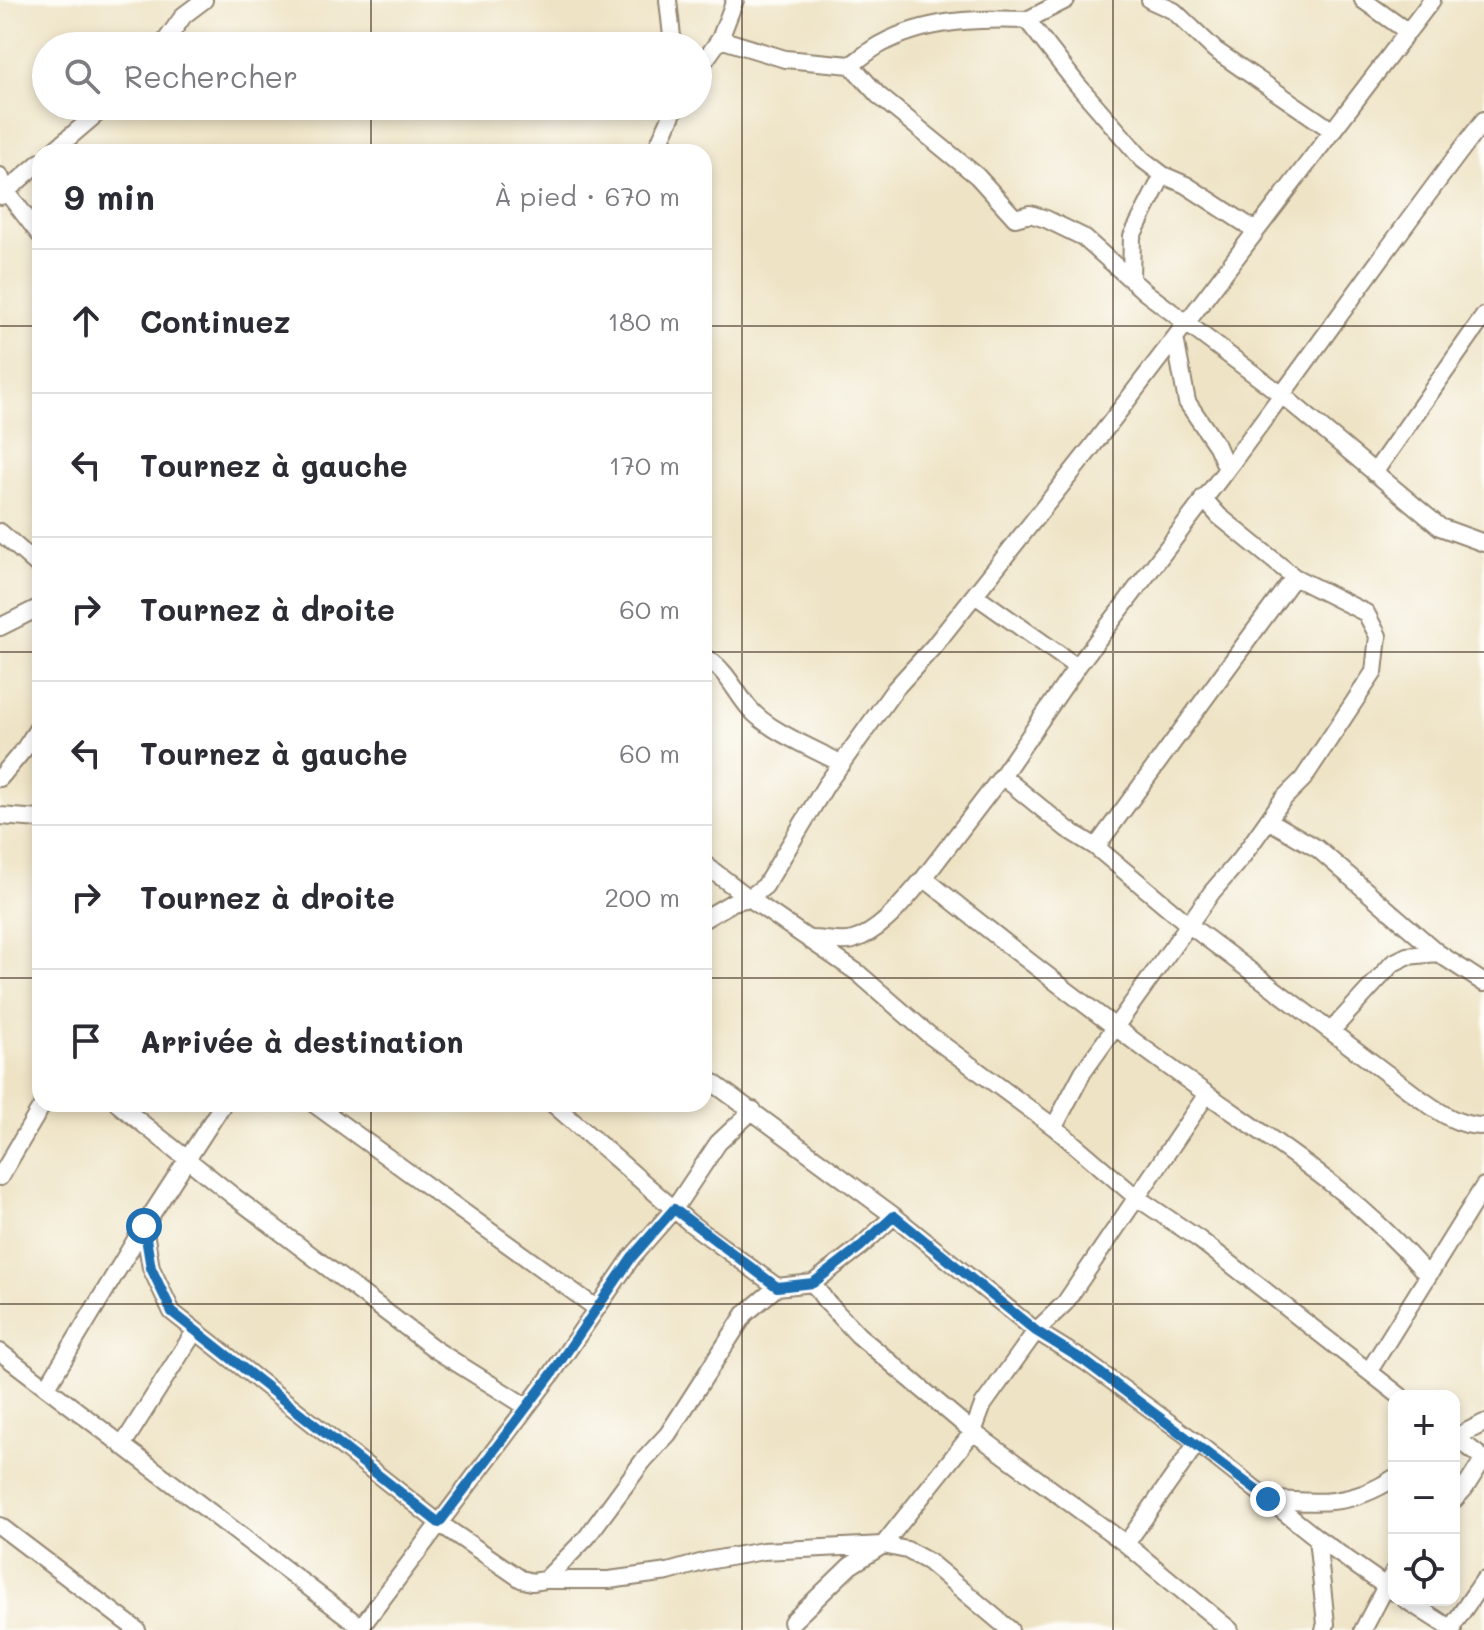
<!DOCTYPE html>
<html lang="fr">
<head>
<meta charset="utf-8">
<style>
  :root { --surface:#fff; --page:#f7f7f7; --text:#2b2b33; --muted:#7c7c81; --line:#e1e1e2 }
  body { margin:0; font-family:Mali,sans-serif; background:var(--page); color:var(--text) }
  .controls { position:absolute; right:24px; bottom:24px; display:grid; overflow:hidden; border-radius:16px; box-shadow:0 4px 12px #0003 }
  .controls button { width:72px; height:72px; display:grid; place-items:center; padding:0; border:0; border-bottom:2px solid var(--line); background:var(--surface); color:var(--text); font:40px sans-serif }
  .stop { position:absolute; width:24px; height:24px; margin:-18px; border:6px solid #1f6fb2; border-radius:50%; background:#fff }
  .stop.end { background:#1f6fb2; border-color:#fff; box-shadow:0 2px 8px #0008 }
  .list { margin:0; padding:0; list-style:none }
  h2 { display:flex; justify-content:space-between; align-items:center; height:104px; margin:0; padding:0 32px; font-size:34px }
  h2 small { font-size:26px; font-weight:400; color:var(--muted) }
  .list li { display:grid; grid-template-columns:52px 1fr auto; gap:24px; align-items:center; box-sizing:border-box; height:144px; padding:0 32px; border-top:2px solid var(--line) }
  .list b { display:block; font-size:30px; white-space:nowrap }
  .list em { font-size:26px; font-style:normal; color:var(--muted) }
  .icon { flex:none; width:44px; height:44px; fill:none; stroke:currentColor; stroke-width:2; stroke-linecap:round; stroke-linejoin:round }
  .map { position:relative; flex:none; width:1484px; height:1630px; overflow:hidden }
  .search { position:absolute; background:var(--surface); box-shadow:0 4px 12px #0003; left:32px; top:32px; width:680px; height:88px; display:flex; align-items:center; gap:20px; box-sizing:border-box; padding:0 28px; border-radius:44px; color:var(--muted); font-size:30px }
  .panel { position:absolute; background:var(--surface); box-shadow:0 4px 12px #0003; left:32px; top:144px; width:680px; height:968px; border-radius:24px }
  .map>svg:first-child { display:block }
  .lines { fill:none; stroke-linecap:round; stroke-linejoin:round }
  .street-casing { stroke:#948672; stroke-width:20 }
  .street { stroke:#fff; stroke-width:16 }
  .route { stroke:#1f6fb2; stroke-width:10 }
  .grid { fill:none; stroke:#3b2a1e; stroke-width:2; stroke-opacity:0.55 }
</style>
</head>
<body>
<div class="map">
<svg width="1484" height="1630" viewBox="0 0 1484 1630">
  <rect width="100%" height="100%" fill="#fdfcf7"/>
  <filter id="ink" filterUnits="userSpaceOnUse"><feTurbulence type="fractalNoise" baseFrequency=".0125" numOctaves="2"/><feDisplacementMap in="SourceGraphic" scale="16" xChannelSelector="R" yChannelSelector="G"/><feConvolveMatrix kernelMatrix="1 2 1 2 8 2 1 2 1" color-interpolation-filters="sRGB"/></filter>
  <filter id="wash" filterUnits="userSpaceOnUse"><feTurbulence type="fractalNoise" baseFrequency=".006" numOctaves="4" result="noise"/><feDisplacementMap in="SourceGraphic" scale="32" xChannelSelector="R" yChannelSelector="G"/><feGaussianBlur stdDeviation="1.8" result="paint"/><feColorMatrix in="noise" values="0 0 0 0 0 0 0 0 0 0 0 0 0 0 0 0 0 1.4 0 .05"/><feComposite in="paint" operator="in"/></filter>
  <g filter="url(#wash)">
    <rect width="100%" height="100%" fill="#eee3c5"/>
  </g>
  <g filter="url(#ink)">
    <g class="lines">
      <!-- street casing -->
      <g class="street-casing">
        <path id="street" d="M668 0 673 46
          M1066 0 1027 20 1076 83 1142 159 1163 175 1186 185 1255 230
          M1150 0 1174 11 1215 50 1333 131
          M1363 0 1408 32
          M1027 20C978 18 925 20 881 44 871 49 861 58 851 65L878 95 977 176 1015 218 1030 214 1046 219 1083 237 1145 292 1282 395 1440 527 1484 543
          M720 39 785 59 851 65
          M162 46 184 15 204 0
          M698 70 720 39 735 0
          M52 152 106 106
          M655 152 676 106
          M0 176 6 191 40 235
          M1 196 40 162
          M1131 277 1132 236 1163 175
          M1175 338 1187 402 1217 446 1227 469 1077 667 1002 776 924 878C1008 946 1092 1011 1179 1074 1269 1139 1355 1190 1428 1276
          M1227 469C1314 353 1396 234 1484 120
          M1374 473 1484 316
          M1203 498 1219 516 1294 577
          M0 532 40 567
          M975 595 1077 667
          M0 627 40 607
          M704 657C726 668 735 692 750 709 770 732 815 749 842 764
          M1002 776 1067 829 1096 847 1294 577 1366 613 1378 636 1374 672 1303 779 1283 799 1242 857 1212 892 1083 1072 1054 1127
          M0 778 25 748 40 725
          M0 816 40 819
          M1268 820 1318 849 1438 953
          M1096 847 1188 924 1418 1097C1438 1111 1458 1127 1484 1126
          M704 864 749 898 858 973 928 1034 1054 1127 1136 1197 1200 1240 1400 1396
          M704 919 733 902 749 898 765 886 826 785 895 689 934 646 1091 448 1432 0
          M809 939C823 938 840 944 853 940 883 931 905 899 924 878
          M1331 1031 1393 963 1407 956 1438 953 1484 983
          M704 1076 894 1216 1036 1331 1086 1362 1197 1443 1317 1538 1394 1592
          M118 1104 232 1195 436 1350 527 1407
          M314 1104 596 1308
          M553 1104 690 1223 777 1287
          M0 1177 43 1104
          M144 1226 151 1268 172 1312 439 1523 521 1579 532 1582 545 1580 587 1537 643 1461 668 1434 745 1314 777 1287 813 1283 860 1247 894 1216
          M813 1283 825 1300 858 1335 973 1432 1126 1544 1230 1630
          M0 1352 361 1627 551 1375 632 1257 674 1209 718 1143 753 1110
          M1369 1371 1484 1186
          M47 1387 144 1226 223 1104
          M1454 1436 1484 1459
          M1454 1438 1484 1423
          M122 1446 195 1331
          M1269 1499C1317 1504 1352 1506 1394 1478
          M1454 1500 1465 1488 1484 1458
          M0 1526 137 1630
          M1317 1538 1326 1624 1324 1630
          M1126 1544 1197 1443
          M545 1580H609L668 1572 707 1561 763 1551 883 1545 907 1550 929 1562 1010 1630
          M1406 1600 1453 1630
          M792 1622 850 1566 883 1545 973 1432 983 1405 1036 1331 1065 1303 1207 1094
          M1451 1628 1484 1580
          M1363 1630 1394 1571"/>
      </g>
      <!-- street -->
      <use href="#street" class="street"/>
    </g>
  </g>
  <g class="lines" filter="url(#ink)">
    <!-- route -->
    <path class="route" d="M144 1226 151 1268 172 1312 439 1523 551 1375 632 1257 674 1209 777 1287 813 1283 860 1247 894 1216 1036 1331 1086 1362 1268 1499"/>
  </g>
  <!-- grid -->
  <path class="grid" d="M371 0V46M742 0V1630M1113 0V1630M371 106V152M0 326H40M704 326H1484M0 652H40M704 652H1484M0 978H40M704 978H1484M371 1104V1630M0 1304H1484"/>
</svg>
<div class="controls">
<button>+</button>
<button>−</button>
<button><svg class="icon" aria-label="locate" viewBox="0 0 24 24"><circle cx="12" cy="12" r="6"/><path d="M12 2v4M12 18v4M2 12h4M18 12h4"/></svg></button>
</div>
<div class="stop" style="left:144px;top:1226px"></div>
<div class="stop end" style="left:1268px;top:1499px"></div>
<div class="search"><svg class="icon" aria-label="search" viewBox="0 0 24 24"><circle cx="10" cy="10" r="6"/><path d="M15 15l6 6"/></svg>Rechercher</div>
<section class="panel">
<h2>9 min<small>À pied · 670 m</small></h2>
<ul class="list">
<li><svg class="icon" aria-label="ahead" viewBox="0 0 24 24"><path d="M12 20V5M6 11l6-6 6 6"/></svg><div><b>Continuez</b></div><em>180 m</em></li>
<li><svg class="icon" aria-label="left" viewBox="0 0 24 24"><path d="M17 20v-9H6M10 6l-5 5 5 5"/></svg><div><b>Tournez à gauche</b></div><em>170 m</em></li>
<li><svg class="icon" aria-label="right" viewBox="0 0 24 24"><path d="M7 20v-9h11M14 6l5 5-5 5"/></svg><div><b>Tournez à droite</b></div><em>60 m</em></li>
<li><svg class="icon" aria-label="left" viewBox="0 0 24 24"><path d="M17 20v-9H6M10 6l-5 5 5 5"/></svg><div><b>Tournez à gauche</b></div><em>60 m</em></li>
<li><svg class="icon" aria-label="right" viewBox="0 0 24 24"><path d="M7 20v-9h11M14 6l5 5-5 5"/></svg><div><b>Tournez à droite</b></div><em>200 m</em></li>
<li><svg class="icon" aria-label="arrive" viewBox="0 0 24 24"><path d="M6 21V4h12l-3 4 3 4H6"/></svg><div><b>Arrivée à destination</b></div></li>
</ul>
</section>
</div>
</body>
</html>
